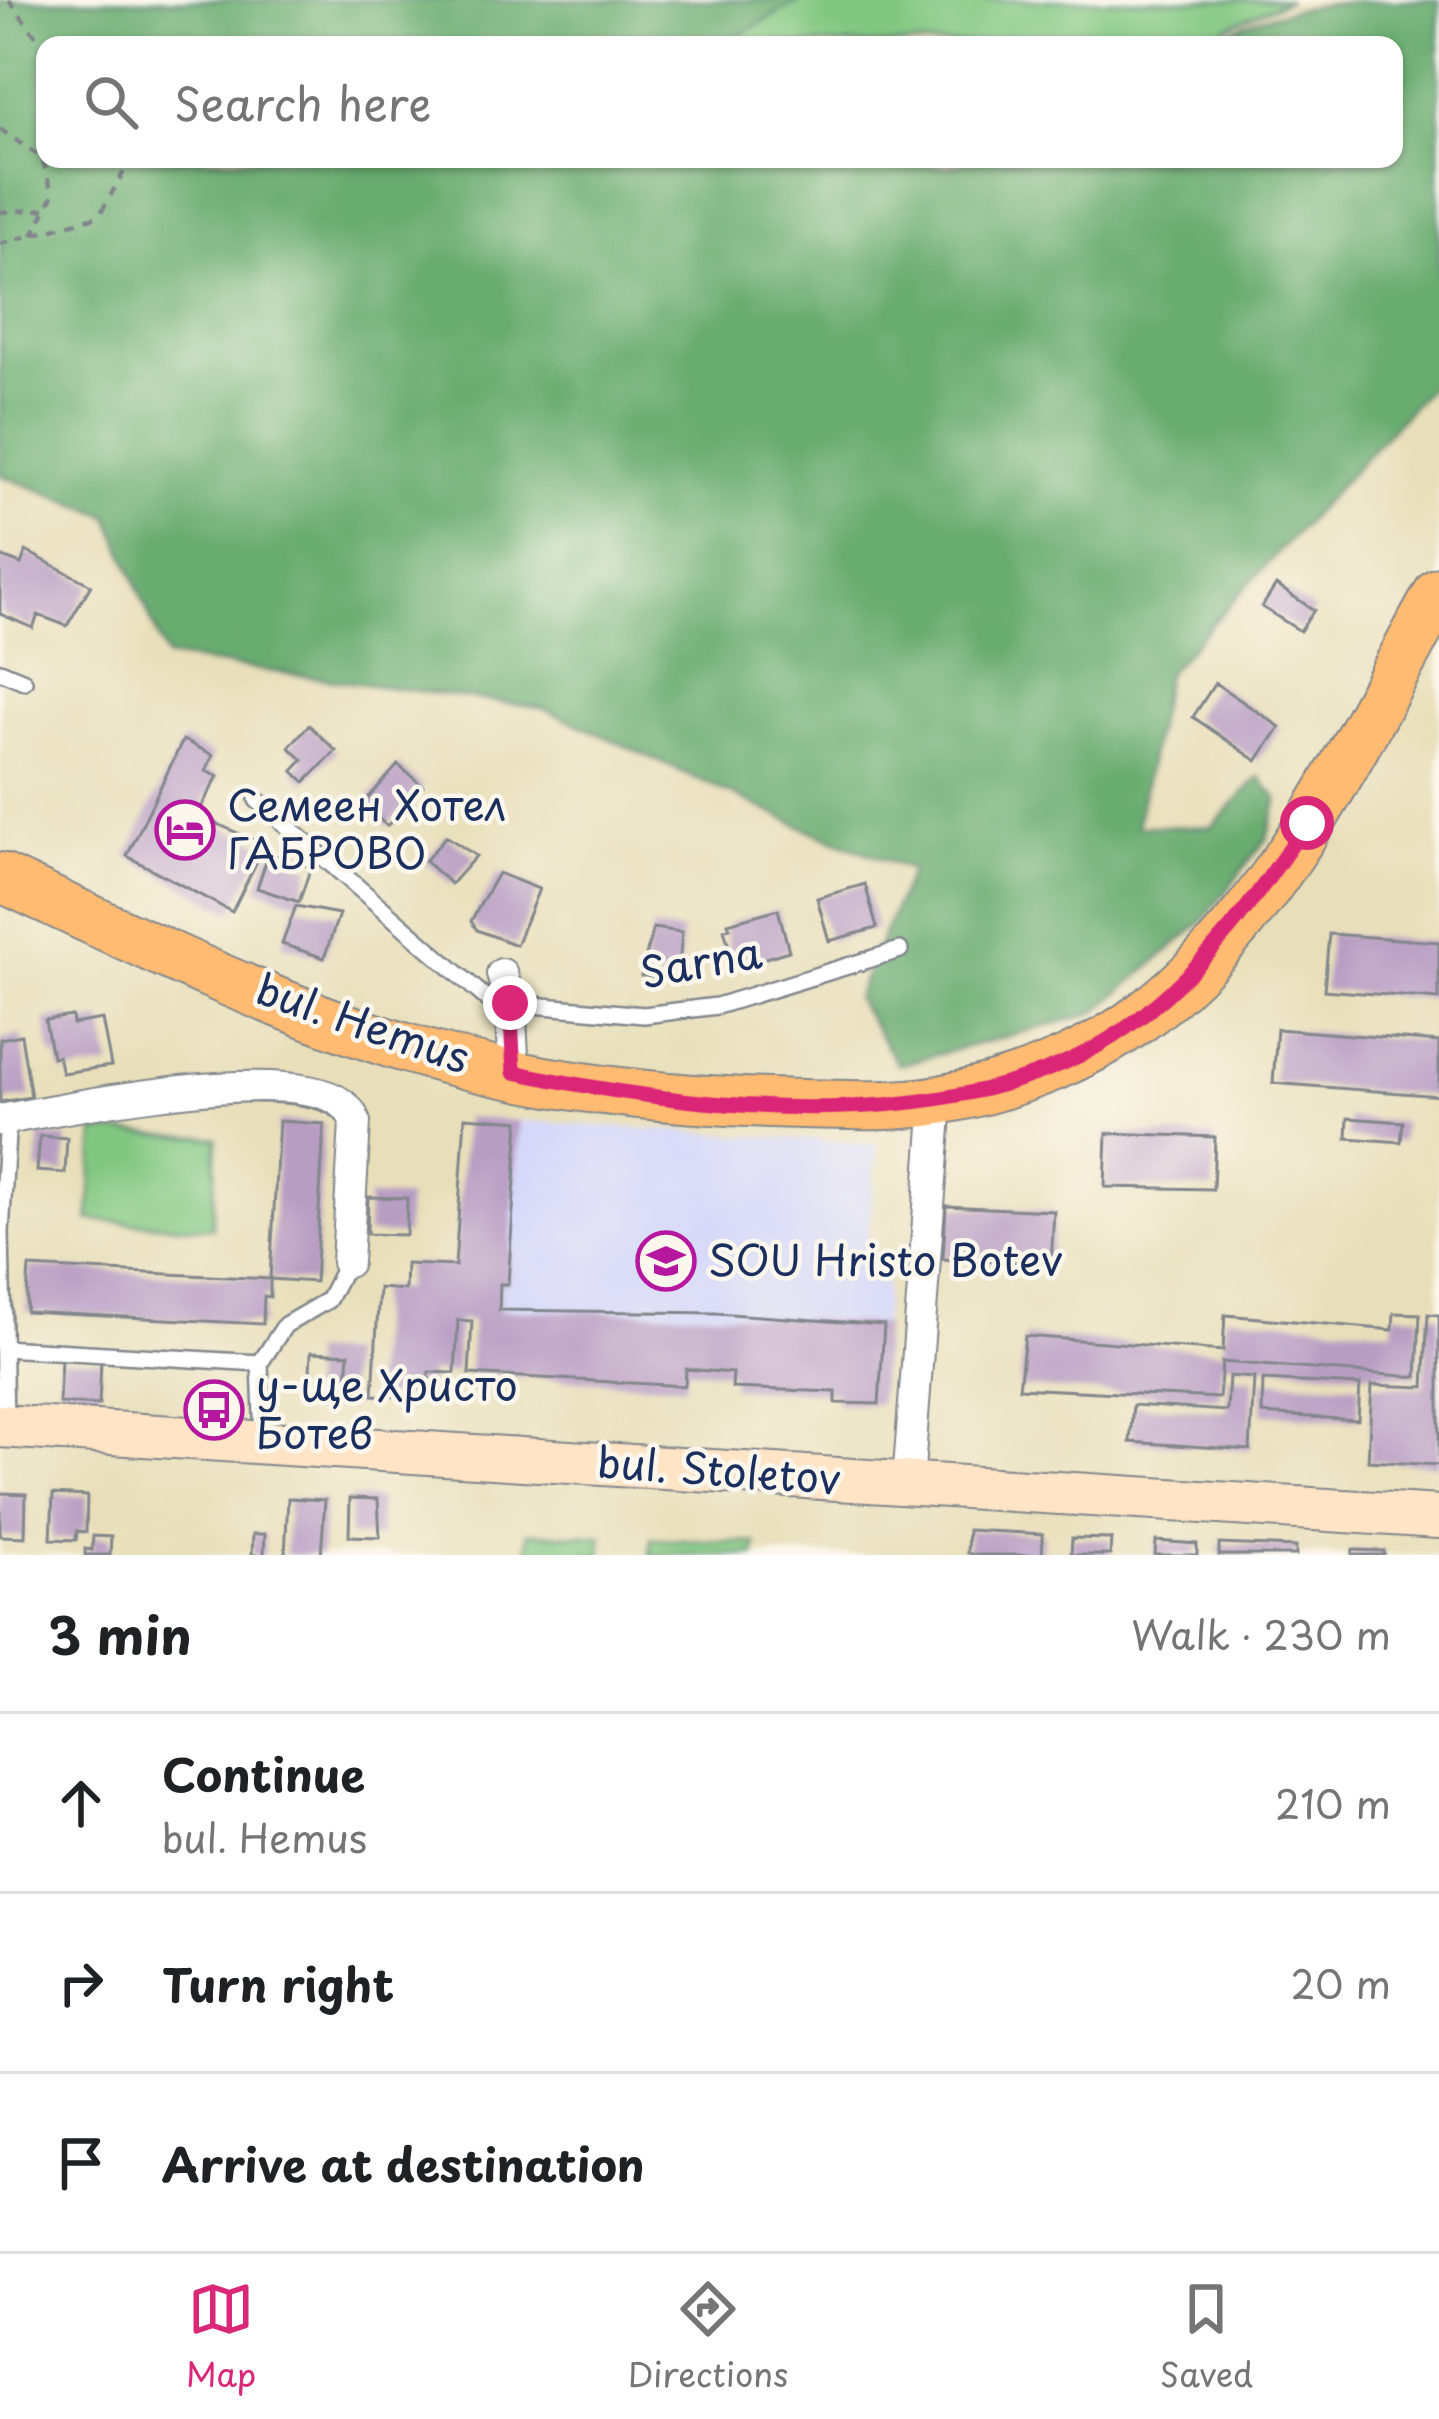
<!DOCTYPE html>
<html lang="en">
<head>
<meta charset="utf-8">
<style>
  :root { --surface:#fff; --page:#f2f2f2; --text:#202124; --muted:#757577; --line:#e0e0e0; --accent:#db2777 }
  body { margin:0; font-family:"Playpen Sans",sans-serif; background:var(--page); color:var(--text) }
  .stop { position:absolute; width:36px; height:36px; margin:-27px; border:9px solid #db2777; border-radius:50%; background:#fff }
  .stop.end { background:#db2777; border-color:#fff; box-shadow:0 3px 12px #0008 }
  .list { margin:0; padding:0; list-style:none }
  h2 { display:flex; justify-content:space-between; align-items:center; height:156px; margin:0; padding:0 48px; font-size:51px }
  h2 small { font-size:39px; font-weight:400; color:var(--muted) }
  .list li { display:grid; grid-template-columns:78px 1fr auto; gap:36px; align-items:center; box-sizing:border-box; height:180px; padding:0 48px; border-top:3px solid var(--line) }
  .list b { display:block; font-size:45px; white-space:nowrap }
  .list p { margin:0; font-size:39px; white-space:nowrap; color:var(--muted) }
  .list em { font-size:39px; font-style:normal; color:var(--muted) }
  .icon { flex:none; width:66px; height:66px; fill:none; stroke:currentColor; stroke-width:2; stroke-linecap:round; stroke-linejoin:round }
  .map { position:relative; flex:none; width:1439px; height:1555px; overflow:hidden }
  .search { position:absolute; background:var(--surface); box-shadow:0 3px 9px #0004; left:36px; right:36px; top:36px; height:132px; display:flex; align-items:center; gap:30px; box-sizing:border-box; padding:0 42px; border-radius:24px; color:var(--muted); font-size:45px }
  .sheet { height:696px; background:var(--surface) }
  nav { display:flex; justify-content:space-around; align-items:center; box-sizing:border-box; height:168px; border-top:3px solid var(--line); background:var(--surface); font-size:33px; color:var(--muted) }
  nav a { display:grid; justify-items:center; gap:6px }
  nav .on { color:var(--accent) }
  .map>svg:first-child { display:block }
  .built { fill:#d5d8f9 }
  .green { fill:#82c781; stroke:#4e7b70; stroke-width:3 }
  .forest { fill:#69ac6f; stroke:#426e66; stroke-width:3 }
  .building { fill:#b89dc3 }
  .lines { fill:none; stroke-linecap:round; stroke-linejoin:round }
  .service-casing { stroke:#82878c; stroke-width:20 }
  .minor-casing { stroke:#82878c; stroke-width:34 }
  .secondary-casing { stroke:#82878c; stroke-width:46 }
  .primary-casing { stroke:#82878c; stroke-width:52 }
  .path { stroke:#82878c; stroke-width:4.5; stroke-dasharray:9 9; stroke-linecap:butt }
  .service { stroke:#fff; stroke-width:15 }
  .minor { stroke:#fff; stroke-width:30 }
  .secondary { stroke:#ffe4c6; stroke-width:42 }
  .primary { stroke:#ffbb71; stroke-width:48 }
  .route { stroke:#db2777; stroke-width:15 }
  .labels { text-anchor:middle; stroke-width:9; stroke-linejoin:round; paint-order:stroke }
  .poi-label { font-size:42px; fill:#1b2f5e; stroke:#fbf7ec; text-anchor:start }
  .street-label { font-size:42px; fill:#1b2f5e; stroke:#fbf7ec }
</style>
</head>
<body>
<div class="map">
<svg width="1439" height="1555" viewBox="0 0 1439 1555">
  <rect width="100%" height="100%" fill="#fbf7ec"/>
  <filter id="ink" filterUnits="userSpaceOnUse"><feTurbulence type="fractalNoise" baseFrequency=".00833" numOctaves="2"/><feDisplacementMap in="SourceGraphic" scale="24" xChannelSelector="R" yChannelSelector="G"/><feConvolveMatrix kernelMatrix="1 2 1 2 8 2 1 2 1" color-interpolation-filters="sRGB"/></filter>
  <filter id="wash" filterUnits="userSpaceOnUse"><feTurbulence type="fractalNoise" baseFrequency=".004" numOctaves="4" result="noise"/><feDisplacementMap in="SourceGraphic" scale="48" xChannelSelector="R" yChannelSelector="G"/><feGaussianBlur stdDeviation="2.7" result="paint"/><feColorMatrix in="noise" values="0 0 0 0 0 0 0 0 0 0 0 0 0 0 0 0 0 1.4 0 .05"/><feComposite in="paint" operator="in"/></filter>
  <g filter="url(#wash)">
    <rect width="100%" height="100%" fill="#e8dfba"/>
    <!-- built -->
    <path class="built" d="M465 1117 877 1144 866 1259 887 1261 879 1404 836 1403V1392L732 1388V1373L687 1369 685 1386 469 1374 472 1322 459 1320 455 1373 429 1372 428 1398 373 1395 379 1288 405 1289 406 1264 455 1265Z"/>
    <!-- green -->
    <path class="green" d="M801 0H1289L1227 27 1209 45H721Z
      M95 1131 217 1138 212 1228 89 1220Z
      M528 1533 602 1536 601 1555H527Z
      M651 1539 756 1543 755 1555H650Z"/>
    <!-- forest -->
    <path class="forest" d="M0 0H801L721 45H45V159H877L946 167 979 159H1394V45H1209C1269 0 1361 0 1439 0V377L1166 674 1137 826 1212 827 1259 777 1278 799 1267 838 1202 922 1095 1013 898 1065 856 998 911 870 821 835 542 708 166 657 109 516 0 475Z"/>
    <g id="blocks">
      <!-- building -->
      <path class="building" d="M26 551 91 585 67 626 38 615 33 628 0 614V556L21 564Z
        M1276 585 1314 610 1300 631 1262 607Z
        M1215 683 1280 727 1257 761 1193 717Z
        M309 725 336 751 305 782 293 771 303 760 289 747Z
        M183 740 213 755 206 771 218 776 197 815 265 845 232 912 127 856Z
        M398 765 423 786 387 826 363 804Z
        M446 836 476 856 451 884 425 861Z
        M269 853 311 867 299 902 257 888Z
        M498 873 539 889 516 945 477 930 471 921Z
        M865 884 877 928 829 941 817 898Z
        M296 906 339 914 324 958 282 944Z
        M778 909 789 951 735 967 724 929 730 928 728 923Z
        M653 928 682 932 678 979 641 976Z
        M1329 934 1439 942V999L1324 990Z
        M72 1016 73 1024 102 1019 111 1066 62 1073 58 1056 52 1057 45 1020Z
        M1277 1029 1439 1042V1096L1273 1083Z
        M21 1035 31 1097 0 1102V1039Z
        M465 1117 519 1121 508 1284H500L499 1310 716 1313 884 1325 879 1404 836 1403V1392L732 1388 733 1373 686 1369 685 1386 469 1374 472 1321 458 1320 455 1373 429 1372 428 1398 373 1395 379 1288 405 1290 406 1264 455 1266Z
        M1348 1118 1403 1122 1401 1142 1347 1138Z
        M279 1121 324 1124 315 1282 270 1279Z
        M1107 1133 1215 1137 1213 1189 1105 1187Z
        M40 1136 67 1138 65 1173 37 1171Z
        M368 1197 407 1198 406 1235 367 1234Z
        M946 1206 1054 1211 1051 1264 943 1259Z
        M29 1267 270 1279V1297L264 1296 263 1324 26 1312Z
        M1394 1313 1420 1314 1417 1377 1222 1362 1219 1398 1019 1388 1025 1336 1223 1351 1225 1315 1393 1330Z
        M1428 1314 1439 1315V1465L1368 1461 1372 1385 1424 1387Z
        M311 1352 349 1354 346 1397 309 1395Z
        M61 1359 101 1360 99 1405 59 1403Z
        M1229 1376 1254 1378 1250 1450 1130 1442 1133 1405 1227 1411Z
        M1263 1380 1360 1385 1358 1420 1262 1414Z
        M0 1493 26 1494 25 1537 0 1536Z
        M53 1494 87 1496 86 1532 77 1531 76 1540 51 1539Z
        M288 1498 325 1500 321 1555H285Z
        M350 1498 378 1499 380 1537 349 1536Z
        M968 1530 1043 1534 1042 1555H974L967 1553Z
        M253 1534H265L264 1555H252Z
        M93 1536 111 1537 110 1555H85V1549L92 1550Z
        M1072 1538 1111 1539 1110 1555H1071Z
        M1156 1541 1197 1544V1555H1155Z
        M1219 1544 1296 1547V1555H1219Z
        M1353 1550 1384 1551V1555H1352Z"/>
    </g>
  </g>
  <g filter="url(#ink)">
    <use href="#blocks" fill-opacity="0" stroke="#82878c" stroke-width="3"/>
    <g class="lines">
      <!-- service casing -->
      <g class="service-casing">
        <path id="service" d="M0 671 24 681
          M257 800 509 1018
          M510 1003 644 1015 717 1006 900 950
          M3 1348 260 1363
          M5 1421 1 1233 8 1118
          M263 1440 260 1363 285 1325 328 1300 347 1262"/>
      </g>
      <!-- minor casing -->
      <g class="minor-casing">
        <path id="minor" d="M502 974 510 1003 514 1072
          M0 1120C59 1110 336 1049 355 1122L347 1262
          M908 1483 937 1101"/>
      </g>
      <!-- secondary casing -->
      <g class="secondary-casing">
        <path id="secondary" d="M0 1426 1439 1517"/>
      </g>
      <!-- primary casing -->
      <g class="primary-casing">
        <path id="primary" d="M0 877C133 939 269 1006 409 1049 536 1088 671 1101 803 1104 847 1105 895 1108 939 1100 1007 1088 1083 1060 1139 1019 1279 917 1356 739 1439 592"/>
      </g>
      <!-- path -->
      <path class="path" d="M9 0 45 48
        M0 129 42 158 53 195 33 235
        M0 212 46 209
        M0 244 99 216 131 159"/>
      <!-- service -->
      <use href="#service" class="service"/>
      <!-- minor -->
      <use href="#minor" class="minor"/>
      <!-- secondary -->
      <use href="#secondary" class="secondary"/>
      <!-- primary -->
      <use href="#primary" class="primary"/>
    </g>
  </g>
  <g class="lines" filter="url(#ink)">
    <!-- route -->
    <path class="route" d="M510 1003 514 1072C701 1112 981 1145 1142 1016 1214 958 1255 899 1307 823"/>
  </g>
  <!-- icons -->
  <defs>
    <g id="hotel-ring" transform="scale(3)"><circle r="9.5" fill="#fbf7ec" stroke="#b5179e" stroke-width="1.5"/><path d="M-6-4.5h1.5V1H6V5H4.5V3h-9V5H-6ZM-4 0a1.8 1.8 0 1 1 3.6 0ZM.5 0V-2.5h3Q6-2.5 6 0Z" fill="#b5179e"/></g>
    <g id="school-ring" transform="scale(3)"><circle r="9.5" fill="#fbf7ec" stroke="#b5179e" stroke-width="1.5"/><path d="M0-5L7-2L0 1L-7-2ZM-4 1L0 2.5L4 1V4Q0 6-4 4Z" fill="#b5179e"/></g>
    <g id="bus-ring" transform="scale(3)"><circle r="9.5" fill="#fbf7ec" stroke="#b5179e" stroke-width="1.5"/><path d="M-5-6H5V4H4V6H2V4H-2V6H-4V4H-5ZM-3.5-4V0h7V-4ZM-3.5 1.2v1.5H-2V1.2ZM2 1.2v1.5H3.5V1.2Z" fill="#b5179e"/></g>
  </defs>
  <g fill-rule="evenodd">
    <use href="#hotel-ring" x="185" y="830"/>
    <use href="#school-ring" x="666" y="1261"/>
    <use href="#bus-ring" x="214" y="1410"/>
  </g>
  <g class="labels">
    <!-- poi labels -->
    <g class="poi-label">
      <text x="227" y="821">Семеен Хотел<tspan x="227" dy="48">ГАБРОВО</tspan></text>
      <text x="708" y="1276">SOU Hristo Botev</text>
      <text x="256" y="1401">у-ще Христо<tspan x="256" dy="48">Ботев</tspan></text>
    </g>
    <!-- street labels -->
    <g class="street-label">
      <text transform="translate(701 963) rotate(-10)" y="15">Sarna</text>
      <text transform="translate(363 1024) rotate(19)" y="15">bul. Hemus</text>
      <text transform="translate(719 1471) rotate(4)" y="15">bul. Stoletov</text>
    </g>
  </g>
</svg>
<div class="stop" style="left:1307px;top:823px"></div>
<div class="stop end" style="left:510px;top:1003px"></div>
<div class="search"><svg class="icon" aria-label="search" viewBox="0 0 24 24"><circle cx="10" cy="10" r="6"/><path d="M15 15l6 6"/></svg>Search here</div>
</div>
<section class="sheet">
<h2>3 min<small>Walk · 230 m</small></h2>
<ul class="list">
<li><svg class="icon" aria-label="ahead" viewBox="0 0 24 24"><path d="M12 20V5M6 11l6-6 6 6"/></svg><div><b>Continue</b><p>bul. Hemus</p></div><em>210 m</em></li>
<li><svg class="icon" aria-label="right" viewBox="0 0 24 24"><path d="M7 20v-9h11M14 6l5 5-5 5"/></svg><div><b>Turn right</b></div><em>20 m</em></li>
<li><svg class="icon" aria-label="arrive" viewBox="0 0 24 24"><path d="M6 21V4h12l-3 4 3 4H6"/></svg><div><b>Arrive at destination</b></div></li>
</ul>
</section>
<nav>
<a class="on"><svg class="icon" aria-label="map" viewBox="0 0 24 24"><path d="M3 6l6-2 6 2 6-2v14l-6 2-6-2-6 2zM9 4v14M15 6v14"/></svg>Map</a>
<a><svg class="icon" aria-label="directions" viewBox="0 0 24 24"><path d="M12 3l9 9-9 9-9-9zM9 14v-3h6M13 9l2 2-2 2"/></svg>Directions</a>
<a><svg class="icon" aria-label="saved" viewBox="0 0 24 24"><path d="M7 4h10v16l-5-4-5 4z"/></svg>Saved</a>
</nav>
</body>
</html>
